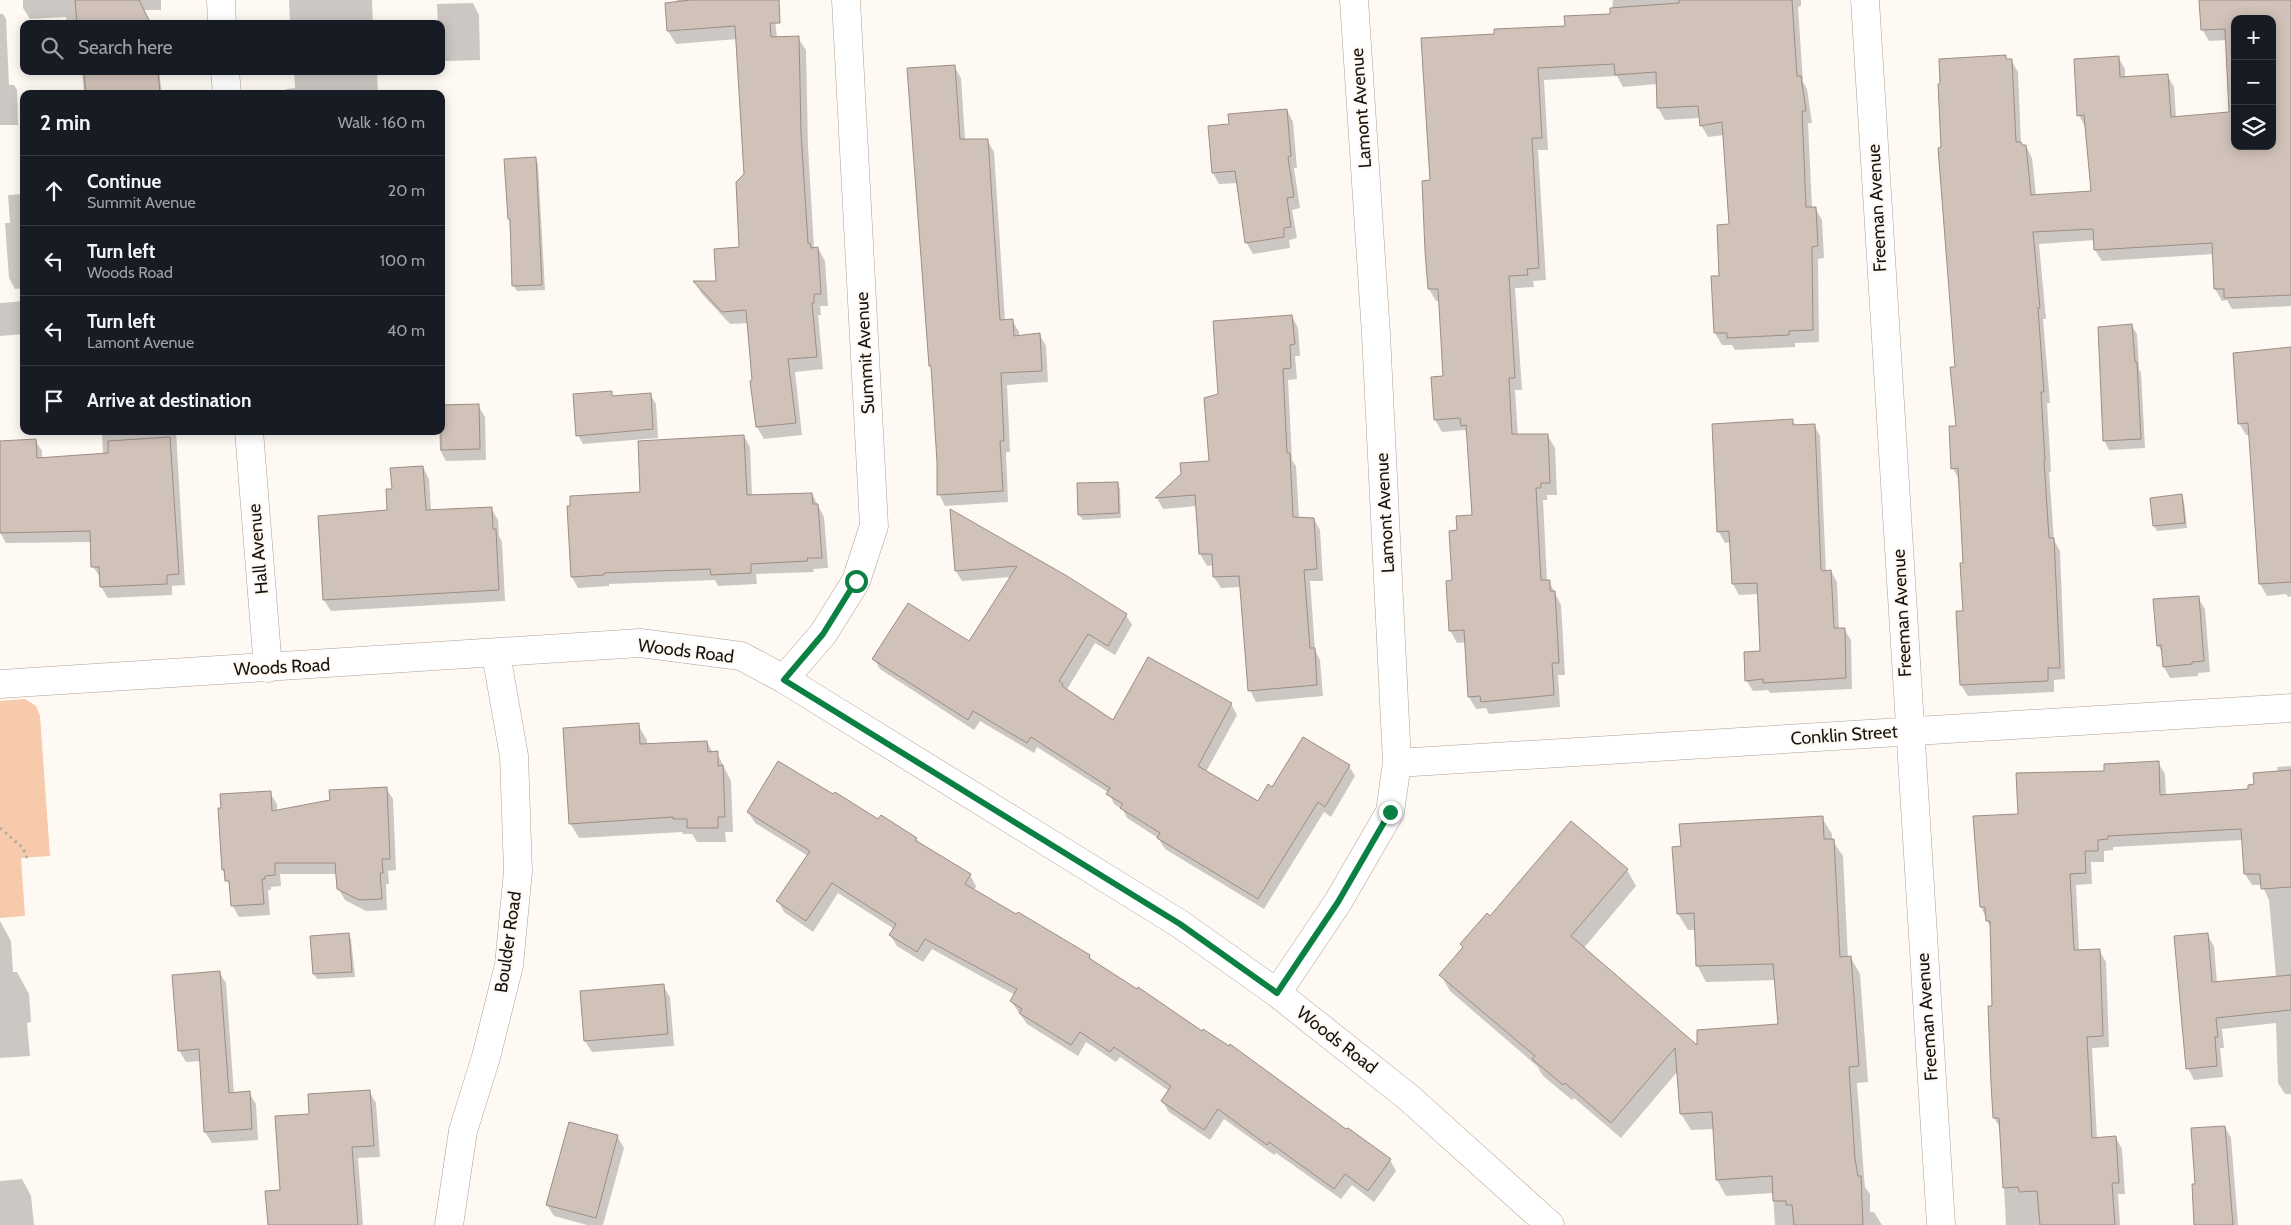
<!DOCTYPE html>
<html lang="en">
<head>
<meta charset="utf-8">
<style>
  :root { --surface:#171b24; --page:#20242c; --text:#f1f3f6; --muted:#9ea1a6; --line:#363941 }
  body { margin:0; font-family:Cabin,sans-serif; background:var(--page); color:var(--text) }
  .controls { position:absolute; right:15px; top:15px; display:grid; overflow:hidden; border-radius:10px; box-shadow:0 2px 12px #0003 }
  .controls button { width:45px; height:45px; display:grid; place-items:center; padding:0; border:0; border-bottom:1px solid var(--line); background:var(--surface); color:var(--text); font:25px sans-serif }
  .stop { position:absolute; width:15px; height:15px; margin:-11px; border:4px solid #0b8043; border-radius:50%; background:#fff }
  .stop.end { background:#0b8043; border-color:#fff; box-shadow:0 1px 5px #0008 }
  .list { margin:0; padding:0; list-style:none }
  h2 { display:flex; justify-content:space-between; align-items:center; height:65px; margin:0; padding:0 20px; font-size:21px }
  h2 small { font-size:16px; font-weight:400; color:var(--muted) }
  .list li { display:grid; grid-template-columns:32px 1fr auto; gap:15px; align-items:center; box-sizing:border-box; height:70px; padding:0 20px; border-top:1px solid var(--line) }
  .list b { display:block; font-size:19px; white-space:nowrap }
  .list p { margin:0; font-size:16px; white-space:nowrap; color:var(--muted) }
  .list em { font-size:16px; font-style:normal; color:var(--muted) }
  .icon { flex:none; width:28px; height:28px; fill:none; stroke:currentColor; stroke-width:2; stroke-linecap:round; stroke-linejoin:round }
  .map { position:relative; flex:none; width:2291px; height:1225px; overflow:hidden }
  .search { position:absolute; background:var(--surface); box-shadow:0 2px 12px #0003; left:20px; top:20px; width:425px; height:55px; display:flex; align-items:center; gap:12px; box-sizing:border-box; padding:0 18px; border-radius:10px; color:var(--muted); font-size:19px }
  .panel { position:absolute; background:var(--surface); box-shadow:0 2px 12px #0003; left:20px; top:90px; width:425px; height:345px; border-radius:10px }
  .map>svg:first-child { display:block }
  .green { fill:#f6caaa }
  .shadow { fill:#0003; fill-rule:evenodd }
  .building { fill:#d0c2b8; stroke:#9b8e84; fill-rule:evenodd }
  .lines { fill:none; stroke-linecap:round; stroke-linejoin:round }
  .minor-casing { stroke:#ada096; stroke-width:29 }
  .path { stroke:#b3ada8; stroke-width:3; stroke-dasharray:2.5 4; stroke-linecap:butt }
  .minor { stroke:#fff; stroke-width:28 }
  .route { stroke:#0b8043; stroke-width:6 }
  .labels { text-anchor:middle; stroke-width:4.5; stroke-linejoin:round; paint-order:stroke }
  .street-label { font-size:18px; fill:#191410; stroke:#fff9f4 }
</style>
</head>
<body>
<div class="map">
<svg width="2291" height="1225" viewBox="0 0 2291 1225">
  <rect width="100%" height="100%" fill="#fff9f4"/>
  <!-- green -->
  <path class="green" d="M25 699 36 706 40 716 50 856 21 858 25 916 0 918V701Z"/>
  <!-- shadow -->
  <path class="shadow" d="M23 0H161V10H144L151 24H67L66 17 30 19 23 8Z
    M289 0H372L373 24H290Z
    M677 0H773L777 38H798L806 50 808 146 814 249 818 248 825 261 828 306H820L821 315H818L823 369 795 372 802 435 764 439 757 427 749 323 730 324 702 294 695 283 717 282 740 249 745 175 737 39 676 44 668 31 666 4 677 3Z
    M1613 0H1801V6L1798 7 1803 82 1807 89 1812 123H1808L1812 208H1815L1822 220 1824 258 1818 259 1819 342 1795 343V347L1735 350 1732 345H1722L1715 333 1721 277 1730 226 1724 135 1708 137 1701 125 1700 118 1665 120 1658 108 1657 84 1623 87 1617 76 1544 80 1548 150H1538L1546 280 1533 281 1534 287 1515 288 1522 390H1515L1518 436H1548L1555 448 1557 495H1547V500H1543L1547 581H1549L1561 605 1565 675H1558L1560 707 1489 714 1486 708 1476 709 1469 697 1466 642 1457 643 1450 630 1459 531 1473 517 1468 436 1465 430 1442 432 1435 420 1444 377 1440 301H1436L1429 289 1426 251 1432 181 1496 36 1566 27 1612 15Z
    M2200 0H2291V306L2232 309 2227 300 2222 301 2215 289 2214 254 2102 261 2095 250V240L2039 244 2046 319H2043L2050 403H2047L2051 472H2049L2054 540 2060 551 2065 679 2054 680V692L1968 696 1961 685 1965 564 1959 480 1953 468 1957 427V368L1942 149 2005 56 2007 60H2011L2018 72 2021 144 2026 146 2032 158 2036 196 2092 192 2085 127 2079 115 2118 57 2125 69V78L2167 75 2174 87 2176 117 2230 113 2227 40 2209 41 2202 29ZM2235 19H2272V146H2235Z
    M473 3 479 15 480 60 445 61 441 54V24H438L437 4Z
    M0 14H3L6 19 9 85H14L17 90 18 125H0Z
    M954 66 961 78 965 140H987L994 152 1005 321 1012 320 1019 332V336L1039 334 1046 346 1048 382 1007 385 1010 452H1006L1008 502 945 506 939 494V462L932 369 930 365Z
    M82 71H159L162 94H84Z
    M294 71H377L378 94H287L286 89 295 88Z
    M1287 110 1293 122 1297 168H1294L1300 208 1292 210 1297 238 1289 240 1290 248 1253 254 1246 242 1238 183 1219 184 1213 173Z
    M535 158 538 164 545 290 517 291 513 285 506 161Z
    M24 194V288L15 289 9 278 5 223H10L8 195Z
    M24 301V334L0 336V303Z
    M1292 316 1298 328 1300 356H1295L1297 379 1288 380 1292 460 1296 466 1299 519H1314L1320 530 1323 581H1310L1315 650 1320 660 1323 696 1256 702 1250 690 1241 587 1221 588 1214 577V565L1207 566 1200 554 1197 506 1163 509 1157 498 1183 474 1210 463 1219 395Z
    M2131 325 2137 334 2139 369 2141 373 2145 448 2109 450 2104 440Z
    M2291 348V596L2288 597 2286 594 2267 596 2260 584 2250 435H2246L2239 423Z
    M611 393 613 397 650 394 656 404 658 438 583 444 578 435Z
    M478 405 485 417 486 460 446 461 440 450 439 431Z
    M1792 420 1796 426 1814 425 1820 436 1826 572 1831 571 1837 582 1839 629H1844L1851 640 1852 689 1770 693 1768 690 1753 691 1746 680 1762 653 1759 594 1739 595 1733 584 1731 542 1725 543 1719 532Z
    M102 431H176L185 585 172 586V595L108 598 101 587V578L93 567 91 542 6 543 0 532V442L35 440 42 451V459L103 455Z
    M744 436 750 447 752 496 812 494 824 517 828 568 813 569 814 572 756 574 757 584 718 586 715 580 609 584V586L578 588 572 577 642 493Z
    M423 467 429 479 431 511 491 508 498 520 499 536 502 542 505 601 331 611 324 600 389 511 393 490Z
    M1117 483 1120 489 1121 518 1083 520 1079 515Z
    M2181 495 2184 501 2187 528 2157 531 2154 526 2151 499Z
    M951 511 1126 615 1132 625 1115 655 1095 643 1066 691 1113 721 1231 704 1237 715 1206 772 1258 803 1273 789 1349 766 1355 776 1331 817 1324 812 1264 909 1165 849 1158 838 1127 818 1123 810 1114 804 1109 793 1037 747 1034 753 980 721 974 730 880 669 874 659 970 643 1011 577 962 581 956 571Z
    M2198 598 2205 609 2210 672 2198 673V676L2170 678 2164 667 2163 654 2158 645Z
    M638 725 647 740V745L707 742 713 753H717L731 781 733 832H725L726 842H697L692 834H683L682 832 579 838 570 823Z
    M2158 763 2165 774 2166 796 2250 791 2278 772 2277 767 2291 766V1094H2285L2278 1083 2276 1023 2222 1029 2224 1048H2220L2223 1077 2194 1080 2188 1068 2207 935 2214 946 2217 983 2276 977 2269 900 2262 885H2252L2245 874 2243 840 2113 847V850L2104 851V862H2091L2092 884 2076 885 2079 951 2099 950 2106 962 2109 1047 2092 1048 2097 1139 2116 1138 2122 1149 2125 1194H2118L2120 1225H2006L2001 1129 1994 1118 1991 929 1981 907 2019 816 2105 772Z
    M386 788 393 799 396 870 388 871 389 884H386L387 910 366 911 345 900 338 888 337 874H280L281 886 271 887V890H268L270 915 239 917 232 905 231 889 223 870 220 809 270 793 277 804V812Z
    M748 812 879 821 916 838 919 844 970 875 976 886 974 891 1089 956 1093 962 1390 1160 1396 1171 1374 1202 1352 1185 1341 1199 1276 1153 1274 1155 1224 1119 1210 1140 1169 1112 1162 1101 1169 1091 1120 1057 1116 1062 1086 1042 1078 1056 1027 1024 1011 1001 1015 995 932 949 923 962 897 946 890 935 894 929 838 893 813 932 784 912 778 901 808 856 755 823Z
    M1822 818 1832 834V840L1843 856 1848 958H1851L1860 974 1868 1082 1857 1083 1864 1176 1865 1187 1870 1194V1212H1874L1882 1225H1775L1773 1193 1726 1196 1717 1180 1714 1129 1691 1130 1681 1114 1678 1071 1621 1138 1574 1098 1572 1100 1543 1076 1537 1066 1450 991 1441 975 1490 917 1627 870 1636 886 1583 949 1699 1047 1779 1025 1776 980 1706 982 1697 965 1696 930H1688L1678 914 1673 848Z
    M0 921 11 941 13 972H17L29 994 31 1022 27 1023 30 1056 0 1058Z
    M348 934 351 939 355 977 317 979 314 974 311 937Z
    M219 972 226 983 234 1094 249 1093 256 1104 258 1140 212 1143 205 1132 201 1061 186 1062 179 1050Z
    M663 986 670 997 674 1046 592 1052 585 1041 581 992Z
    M369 1091 376 1103 380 1157 358 1158 363 1225H269L311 1115Z
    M2225 1127 2231 1138 2238 1225H2196V1185Z
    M617 1136 624 1148 603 1225H587L554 1216 547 1205Z
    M22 1179 31 1196 34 1225H0V1181Z"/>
  <!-- building -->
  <path class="building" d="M75 0H139L151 24H77Z
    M690 0H779L780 23H770L771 37 799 36 801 132 808 243H810L811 248 818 247 821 294H814V303H812L817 357 788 359 796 423 756 427 750 381 752 380 746 310 722 312 693 281H716L714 249 739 247 736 182 744 174 735 26 667 31 665 3Z
    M1679 0H1792L1797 76H1801L1806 111H1802L1806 207H1816L1818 246 1812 247 1813 330 1789 331V335L1727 338V333H1714L1711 276H1719L1717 225 1729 224 1722 122 1700 126 1698 106 1657 108 1656 72 1615 75 1614 64 1538 68 1542 138H1532L1539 268 1527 269 1528 275 1509 276 1515 378H1509L1512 434H1548L1550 483H1541V488H1536L1541 580H1550V591H1555L1559 663H1552L1554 695 1481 702 1480 696 1468 697 1464 630 1449 631 1446 581 1452 580 1449 531 1457 530 1456 516 1472 515 1466 425 1461 426 1460 418 1434 420 1431 377 1443 376 1438 289H1428L1425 251 1422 181 1430 180 1421 38 1494 34V29L1565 26 1564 16 1610 14V8L1679 3Z
    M2199 0H2291V295L2224 298V289H2214L2212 243 2094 250 2093 229 2033 232 2040 308H2038L2044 392H2041L2045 461H2044L2049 538H2054L2060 668H2048V681L1960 685 1956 611H1963L1960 563H1963L1958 468 1951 469 1949 426H1956L1950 367H1955L1938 148 1941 147 1938 84 1940 83 1939 59 2006 55V59H2012L2016 142H2021L2022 145H2026L2031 195 2091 191 2084 115 2077 116 2074 59 2119 56 2120 77 2168 74 2171 117 2229 112 2225 29 2201 30ZM2235 19H2272V146H2235Z
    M955 65 960 139H988L1000 320 1013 319 1014 336 1040 333 1042 371 1001 373 1004 441H1000L1003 491 937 495V462L931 366H929L907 68Z
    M81 71H158L160 94H86L84 72Z
    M1287 109 1291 156 1288 157 1294 197 1287 198 1291 227 1284 228V237L1245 243 1235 171 1212 173 1208 126 1229 124 1228 114Z
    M536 157 542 285 512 286 510 219H508L504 159Z
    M1292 315 1295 344 1290 345 1291 368 1283 369 1287 453H1290L1293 517 1314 518 1317 569 1304 570 1310 648H1315L1317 685 1248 691 1239 576 1213 577 1212 554H1199L1195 495 1155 498 1181 474 1180 463 1209 461 1204 398 1218 394 1213 321Z
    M2132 324 2135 362H2137L2141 439 2103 441 2098 327Z
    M2291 347V582L2259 584 2248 423 2238 424 2233 353Z
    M612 391V396L651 393 653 429 576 436 573 394Z
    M479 404 480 449 441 450V405Z
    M1793 419V425L1815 424 1821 569 1822 571 1831 570 1834 628H1845L1846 678 1763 683V679L1745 681 1744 652 1760 651 1757 583 1732 584 1729 531 1717 532 1712 424Z
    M744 435 747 495 812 493 813 504H818L822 558H807L808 561 751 564V573L711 575 710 569 604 573V575L571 577 567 506H570V496L640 492 638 441Z
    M170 437 179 574 167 575V584L100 587 99 567H91L90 531 0 533V441L36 439 37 458 108 453V441Z
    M423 466 426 510 492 507 493 529H496L499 590 323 600 318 516 387 510 386 489H392L390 468Z
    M1118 482 1119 513 1078 515 1077 483Z
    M2182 494 2185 523 2153 526 2150 498Z
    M950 509 1067 576 1127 614 1108 646 1088 634 1059 681 1063 684 1062 686 1113 720 1148 657 1232 703 1198 766 1258 801 1268 784 1272 787 1303 737 1350 765 1325 807 1318 802 1258 899 1157 838 1160 833 1120 808 1123 804 1106 794 1110 788 1031 737 1027 743 973 711 968 720 872 659 908 603 969 641 1017 566 955 571Z
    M2199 596 2204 661 2192 662V664L2163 667 2161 645 2157 646 2153 599Z
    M639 723 640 744 707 741 708 752 718 751V766L723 765 725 817H718V828H687V819H673V817L569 824 563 728Z
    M778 761 833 794 835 792 878 819 881 815 917 838 915 840 971 874 965 884 1016 914 1018 912 1090 955 1089 958 1137 989 1138 987 1202 1031 1203 1029 1229 1046 1230 1044 1346 1129 1348 1128 1391 1159 1368 1191 1345 1174 1334 1189 1269 1142 1267 1145 1218 1109 1204 1130 1161 1101 1171 1086 1114 1047 1110 1052 1080 1032 1071 1045 1019 1013 1022 1009 1010 1001 1017 989 925 939 917 952 889 935 896 924 832 883 806 921 776 901 810 851 747 812Z
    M2159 761 2160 795 2248 789V785L2254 784 2253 773 2291 770V887L2261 889 2260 874H2244L2241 829 2108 836V839L2098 840V851H2085L2086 873 2070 874 2074 950 2100 949 2103 1036 2087 1037 2092 1138 2116 1136 2119 1183H2112L2115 1225H2040L2037 1191 2019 1192 2018 1187 2003 1188 1999 1118H1993L1991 1083 1988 1006H1992L1990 921H1986L1985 907H1980L1973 816 2018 814 2016 773 2104 771V764Z
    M387 787 390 859H382L383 873H380L382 899 359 900 337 889 335 863H275V875L265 876V879H262L264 904 231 906 229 881H225L224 869 222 870 218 808H221L220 794 271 791 272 811 330 800 329 790Z
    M1823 816 1824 839H1834L1840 957 1851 956 1859 1066 1849 1067 1855 1159 1858 1176H1861L1863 1225H1794L1792 1205H1786V1201H1773L1772 1176 1716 1180 1712 1112 1680 1114 1675 1048 1611 1123 1565 1083 1563 1085 1532 1059 1535 1056 1439 975 1463 947 1460 944 1487 913 1490 916 1571 821 1628 869 1571 936 1697 1045V1030L1778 1024 1773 964 1696 966 1694 913 1677 914 1672 847 1681 846 1679 824Z
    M349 933 352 972 313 974 310 936Z
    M2208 933 2212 982 2291 975V1010L2216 1018 2218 1037H2215L2217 1066 2186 1069 2174 936Z
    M220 971 229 1093 250 1091 252 1129 204 1132 199 1049 178 1051 172 975Z
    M664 984 668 1034 584 1041 580 991Z
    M370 1090 374 1146 352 1147 358 1225H268L265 1191 280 1190 275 1116 309 1114 308 1094Z
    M569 1122 618 1135 596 1218 546 1205Z
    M2225 1126 2233 1225H2194L2192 1184H2195L2191 1128Z"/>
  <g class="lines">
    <!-- minor casing -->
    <g class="minor-casing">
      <path id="minor" d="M221 0 222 24
        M1865 0 1941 1225
        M225 71 227 94
        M249 431 268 668
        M784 679 823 634 856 581 874 526 846 0
        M0 684 640 643 741 656 784 679 1180 924 1277 993 1408 1097 1550 1225
        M1397 763 2291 708
        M1277 993 1338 902 1390 812 1397 763 1376 334 1354 0
        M449 1225 463 1131 486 1057 509 965 518 871 514 756 496 654"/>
    </g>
    <!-- path -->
    <path class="path" d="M0 828 23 848 27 858"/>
    <!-- minor -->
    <use href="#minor" class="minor"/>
  </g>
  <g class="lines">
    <!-- route -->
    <path class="route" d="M856 581 823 634 784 680 1180 924 1277 993 1338 902 1390 812"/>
  </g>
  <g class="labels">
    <!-- street labels -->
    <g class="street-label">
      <text transform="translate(1361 108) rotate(-94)" y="6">Lamont Avenue</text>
      <text transform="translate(1877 208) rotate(-93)" y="6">Freeman Avenue</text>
      <text transform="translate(865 353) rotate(-93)" y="6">Summit Avenue</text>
      <text transform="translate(1385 513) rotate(-93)" y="6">Lamont Avenue</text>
      <text transform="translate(258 549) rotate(-95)" y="6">Hall Avenue</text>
      <text transform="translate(1902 613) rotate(-93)" y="6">Freeman Avenue</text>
      <text transform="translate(686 651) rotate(7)" y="6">Woods Road</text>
      <text transform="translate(282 667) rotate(-3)" y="6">Woods Road</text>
      <text transform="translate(1844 735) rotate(-4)" y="6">Conklin Street</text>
      <text transform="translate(508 942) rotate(-82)" y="6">Boulder Road</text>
      <text transform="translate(1927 1017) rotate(-94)" y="6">Freeman Avenue</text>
      <text transform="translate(1337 1040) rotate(38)" y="6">Woods Road</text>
    </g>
  </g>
</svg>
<div class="controls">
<button>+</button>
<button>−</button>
<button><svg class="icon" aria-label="layers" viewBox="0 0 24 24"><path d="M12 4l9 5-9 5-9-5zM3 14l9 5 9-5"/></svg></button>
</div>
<div class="stop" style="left:856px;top:581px"></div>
<div class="stop end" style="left:1390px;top:812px"></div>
<div class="search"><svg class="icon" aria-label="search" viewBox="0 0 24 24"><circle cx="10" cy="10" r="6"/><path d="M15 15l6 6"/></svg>Search here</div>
<section class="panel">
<h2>2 min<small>Walk · 160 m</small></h2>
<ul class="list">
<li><svg class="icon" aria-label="ahead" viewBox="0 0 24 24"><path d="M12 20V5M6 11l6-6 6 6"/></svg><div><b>Continue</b><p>Summit Avenue</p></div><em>20 m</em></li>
<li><svg class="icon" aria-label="left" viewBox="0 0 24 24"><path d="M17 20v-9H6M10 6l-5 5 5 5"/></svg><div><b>Turn left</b><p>Woods Road</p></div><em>100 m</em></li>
<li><svg class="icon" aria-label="left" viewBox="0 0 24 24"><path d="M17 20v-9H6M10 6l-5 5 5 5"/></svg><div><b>Turn left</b><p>Lamont Avenue</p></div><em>40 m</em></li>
<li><svg class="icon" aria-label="arrive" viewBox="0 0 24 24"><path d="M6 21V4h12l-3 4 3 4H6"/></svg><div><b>Arrive at destination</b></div></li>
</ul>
</section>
</div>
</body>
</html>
